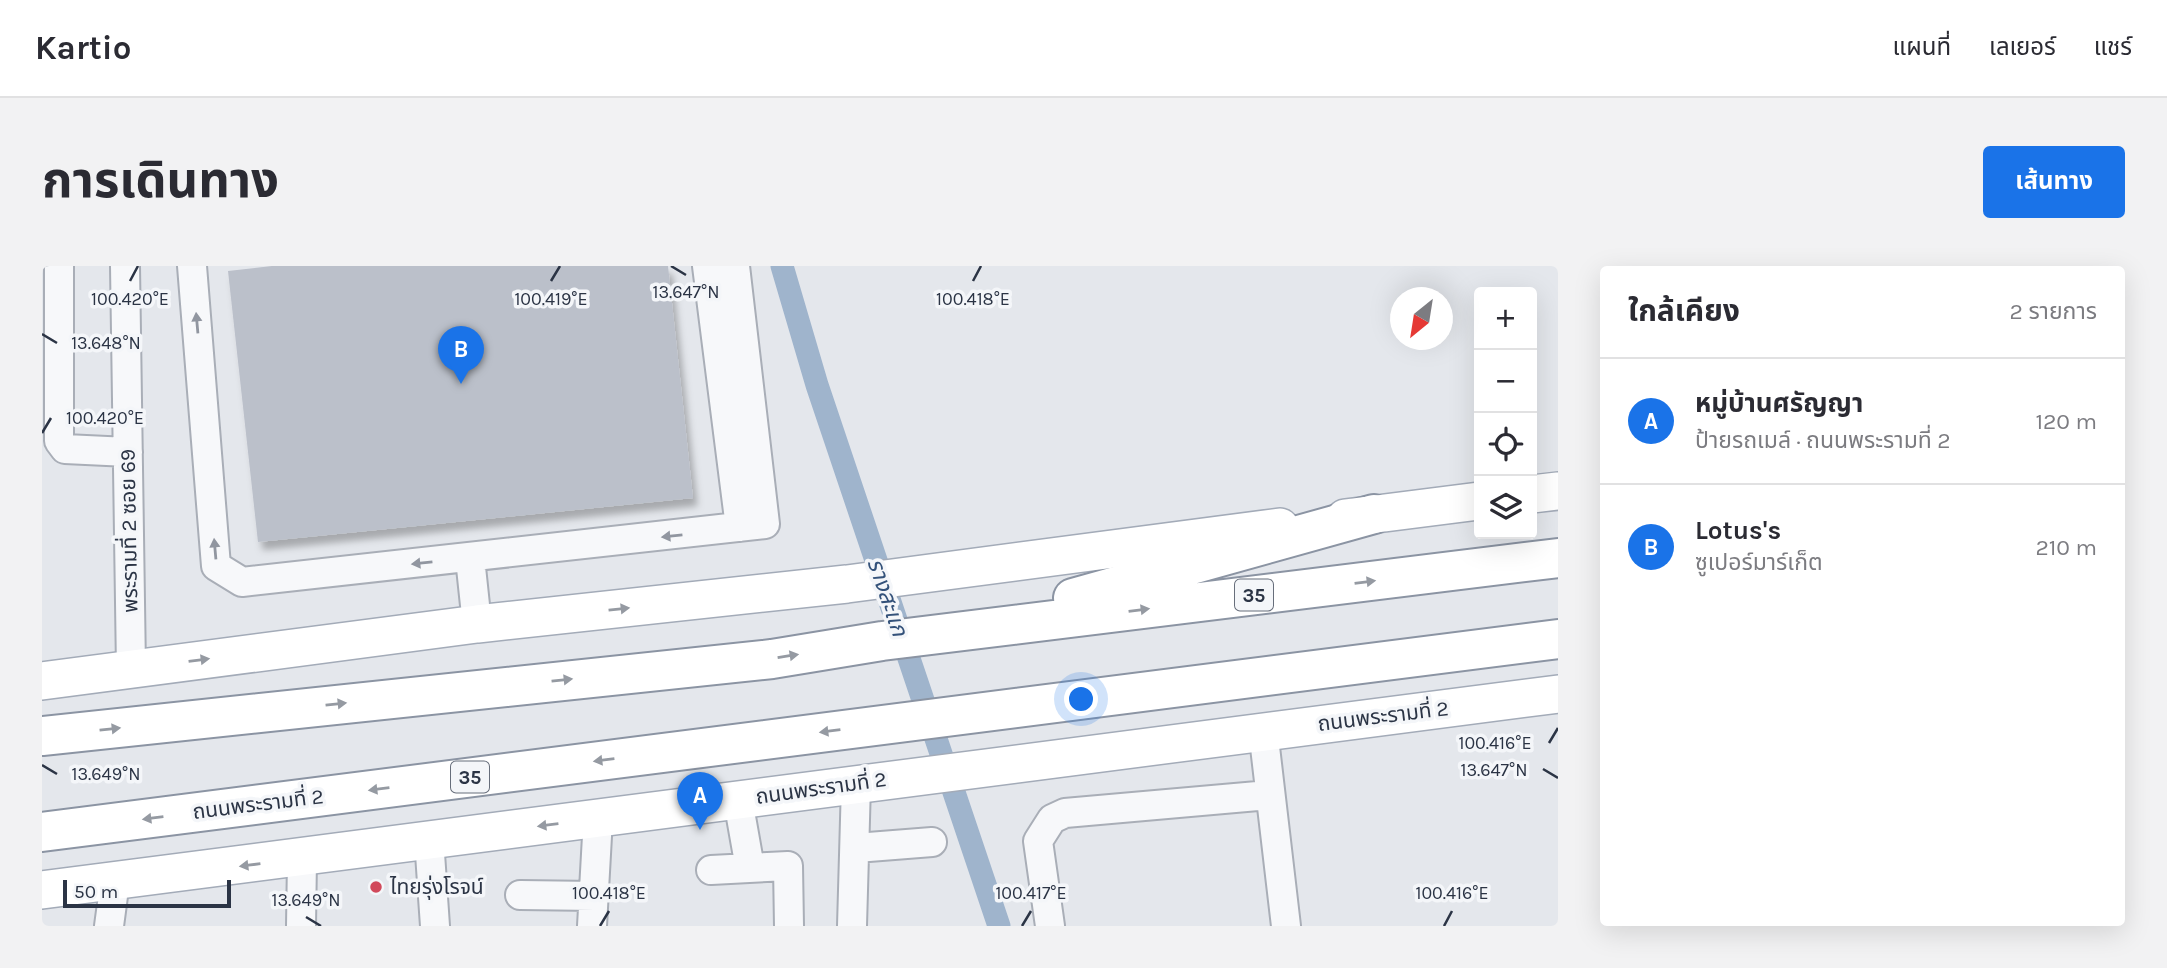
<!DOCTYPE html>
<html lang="th">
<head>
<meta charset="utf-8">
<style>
  :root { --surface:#fff; --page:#f2f2f3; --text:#2b2b33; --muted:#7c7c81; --line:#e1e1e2; --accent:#1a73e8 }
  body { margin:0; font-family:Karla,"Noto Sans Thai",sans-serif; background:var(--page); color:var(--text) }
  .controls { position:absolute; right:21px; top:21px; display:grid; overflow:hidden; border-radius:7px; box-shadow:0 7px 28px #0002 }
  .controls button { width:63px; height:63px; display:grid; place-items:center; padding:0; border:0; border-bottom:2px solid var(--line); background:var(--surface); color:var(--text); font:35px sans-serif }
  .compass { position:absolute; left:1348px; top:21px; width:63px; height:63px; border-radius:50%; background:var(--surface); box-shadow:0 7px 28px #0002; rotate:210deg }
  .scale { position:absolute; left:21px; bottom:18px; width:168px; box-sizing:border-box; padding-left:7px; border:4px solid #2b3445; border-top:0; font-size:19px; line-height:24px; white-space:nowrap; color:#2b3445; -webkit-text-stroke:5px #f4f6f9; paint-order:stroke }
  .you { position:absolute; left:1040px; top:434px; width:24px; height:24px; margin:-18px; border:5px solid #fff; border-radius:50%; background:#1a73e8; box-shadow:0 0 0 10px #1a73e833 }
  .badge { display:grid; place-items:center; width:46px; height:46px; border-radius:50%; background:var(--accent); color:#fff; font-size:23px; font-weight:700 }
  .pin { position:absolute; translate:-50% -58px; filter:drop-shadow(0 2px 4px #0008) }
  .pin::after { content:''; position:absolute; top:37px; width:24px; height:21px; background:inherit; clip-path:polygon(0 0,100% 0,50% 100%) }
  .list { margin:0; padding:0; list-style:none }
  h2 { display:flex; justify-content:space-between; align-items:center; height:91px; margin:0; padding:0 28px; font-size:30px }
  h2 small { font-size:23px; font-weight:400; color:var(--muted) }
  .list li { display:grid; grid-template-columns:46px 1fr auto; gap:21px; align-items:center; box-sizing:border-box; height:126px; padding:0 28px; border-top:2px solid var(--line) }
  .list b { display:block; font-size:26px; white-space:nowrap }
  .list p { margin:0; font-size:23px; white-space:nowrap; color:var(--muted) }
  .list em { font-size:23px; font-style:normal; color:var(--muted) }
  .icon { flex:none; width:38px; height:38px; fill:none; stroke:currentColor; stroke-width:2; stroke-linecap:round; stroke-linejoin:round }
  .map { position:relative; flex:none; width:1516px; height:660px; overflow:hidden; border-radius:7px }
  header { display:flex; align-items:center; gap:42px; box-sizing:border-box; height:98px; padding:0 35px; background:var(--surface); border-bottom:2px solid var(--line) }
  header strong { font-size:33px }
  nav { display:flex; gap:38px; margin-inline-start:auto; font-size:24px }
  .intro { display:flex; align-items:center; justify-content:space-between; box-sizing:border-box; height:168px; padding:0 42px }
  h1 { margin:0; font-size:49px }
  .button { padding:18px 32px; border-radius:7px; background:var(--accent); color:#fff; font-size:24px; font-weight:700 }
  main { display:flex; gap:42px; padding:0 42px }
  aside { flex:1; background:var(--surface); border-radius:7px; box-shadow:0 7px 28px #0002 }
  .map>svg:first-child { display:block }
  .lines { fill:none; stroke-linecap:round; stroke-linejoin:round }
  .canal { stroke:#9fb4cc; stroke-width:23 }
  .building { fill:#bbc0ca; filter:url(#shadow) }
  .minor-casing { stroke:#a9aeb7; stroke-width:32 }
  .major-casing { stroke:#a3abb8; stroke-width:40 }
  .highway-casing { stroke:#8b94a3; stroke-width:42 }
  .minor { stroke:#f7f8fa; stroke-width:28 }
  .major { stroke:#fff; stroke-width:37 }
  .highway { stroke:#fff; stroke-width:38 }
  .oneway { fill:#9196a0 }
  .oneway2 { fill:#959aa2 }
  .ticks { fill:none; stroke:#2b3445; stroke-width:2.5 }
  .poi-dot { fill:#d1495b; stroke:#f4f6f9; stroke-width:2.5 }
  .labels { text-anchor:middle; stroke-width:7; stroke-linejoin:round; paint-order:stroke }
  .shield { fill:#f4f6f9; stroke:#676e7b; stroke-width:2 }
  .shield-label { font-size:19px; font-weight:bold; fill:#2b3445 }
  .street-label { font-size:21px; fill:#2b3445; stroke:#f4f6f9 }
  .poi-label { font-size:21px; fill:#2b3445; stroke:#f4f6f9; text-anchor:start }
  .water-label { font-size:23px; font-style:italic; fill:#34527a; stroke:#f4f6f9 }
  .ticks-label { font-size:18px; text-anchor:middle; fill:#2b3445; stroke:#f4f6f9; stroke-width:7; stroke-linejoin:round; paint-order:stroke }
</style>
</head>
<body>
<header>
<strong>Kartio</strong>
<nav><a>แผนที่</a><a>เลเยอร์</a><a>แชร์</a></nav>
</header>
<div class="intro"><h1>การเดินทาง</h1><a class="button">เส้นทาง</a></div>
<main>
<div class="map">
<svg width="1516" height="660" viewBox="0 0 1516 660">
  <defs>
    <filter id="shadow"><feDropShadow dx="4.5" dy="8" stdDeviation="3.5" flood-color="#0004"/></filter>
  </defs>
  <rect width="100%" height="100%" fill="#e4e7ec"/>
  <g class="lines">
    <!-- canal -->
    <path class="canal" d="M740 0 775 119 957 660"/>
  </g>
  <!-- building -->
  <path class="building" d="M230 0H626L651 232 216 276 186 5Z"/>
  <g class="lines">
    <!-- minor casing -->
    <g class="minor-casing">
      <path id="minor" d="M17 0V175L23 183 86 186
        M83 0 89 403
        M150 0 174 300 200 316 723 258 693 0
        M665 0 698 261
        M428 292 435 358
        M1221 464 1244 660
        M696 534 708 602
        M387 573 393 660
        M814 582 890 576
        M669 604 746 600 747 660
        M478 629 553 630
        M67 660 73 615
        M259 660 260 593
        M550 660 556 552
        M810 660 814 518
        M1008 660 996 575 1010 553 1023 547 1227 529"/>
    </g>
    <!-- major casing -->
    <g class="major-casing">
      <path id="major" d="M1490 228 1516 225
        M1303 252 1437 235
        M0 415 435 358 805 318 1238 261
        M0 624 1516 428"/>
    </g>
    <!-- highway casing -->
    <g class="highway-casing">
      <path id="highway" d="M1031 332 1332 248
        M0 470 730 393 840 375 1516 292
        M0 566 1516 373"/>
    </g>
    <!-- minor -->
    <use href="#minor" class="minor"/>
    <!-- major -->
    <use href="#major" class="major"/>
    <!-- highway -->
    <use href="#highway" class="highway"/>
  </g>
  <!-- one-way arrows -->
  <defs><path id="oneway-solid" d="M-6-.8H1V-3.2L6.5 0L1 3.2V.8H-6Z" transform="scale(1.75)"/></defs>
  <g class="oneway">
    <use href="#oneway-solid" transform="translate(155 57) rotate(-95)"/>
    <use href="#oneway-solid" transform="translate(630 270) rotate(174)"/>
    <use href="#oneway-solid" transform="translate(173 283) rotate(-95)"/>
    <use href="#oneway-solid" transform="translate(380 297) rotate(174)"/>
  </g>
  <g class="oneway2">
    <use href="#oneway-solid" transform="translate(1323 316) rotate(-7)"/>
    <use href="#oneway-solid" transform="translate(577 343) rotate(-6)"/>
    <use href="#oneway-solid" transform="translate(1097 344) rotate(-7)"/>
    <use href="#oneway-solid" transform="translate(746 390) rotate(-9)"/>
    <use href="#oneway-solid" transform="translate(157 394) rotate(-7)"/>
    <use href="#oneway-solid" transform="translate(520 414) rotate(-6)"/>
    <use href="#oneway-solid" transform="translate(294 438) rotate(-6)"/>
    <use href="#oneway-solid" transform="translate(68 463) rotate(-6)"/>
    <use href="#oneway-solid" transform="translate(788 465) rotate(173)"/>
    <use href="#oneway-solid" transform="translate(562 494) rotate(173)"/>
    <use href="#oneway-solid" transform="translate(337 523) rotate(173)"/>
    <use href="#oneway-solid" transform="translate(111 552) rotate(173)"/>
    <use href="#oneway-solid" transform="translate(506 559) rotate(173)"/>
    <use href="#oneway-solid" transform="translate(208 599) rotate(173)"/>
  </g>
  <!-- ticks -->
  <path class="ticks" d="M629 0 644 9M88 15 96 0M509 15 518 0M931 15 939 0M0 68 15 77M0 167 9 152M1507 477 1516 462M0 499 15 508M1501 503 1516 512M264 651 279 660M558 660 567 645M980 660 989 645M1402 660 1410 645"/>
  <!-- markers -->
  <circle class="poi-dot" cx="334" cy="621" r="7"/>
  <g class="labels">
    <!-- shield labels -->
    <g class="shield">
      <rect x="1193" y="313.5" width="38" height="31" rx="5"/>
      <rect x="409" y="495.5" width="38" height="31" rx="5"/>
    </g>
    <g class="shield-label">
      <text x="1212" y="336">35</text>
      <text x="428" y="518">35</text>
    </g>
    <!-- street labels -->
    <g class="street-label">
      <text transform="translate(87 265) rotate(-91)" y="7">พระรามที่ 2 ซอย 69</text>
      <text transform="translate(1341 450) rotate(-7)" y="7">ถนนพระรามที่ 2</text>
      <text transform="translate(779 522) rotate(-8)" y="7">ถนนพระรามที่ 2</text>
      <text transform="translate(216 538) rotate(-7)" y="7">ถนนพระรามที่ 2</text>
    </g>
    <!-- poi labels -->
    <g class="poi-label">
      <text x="348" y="628">ไทยรุ่งโรจน์</text>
    </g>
    <!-- water labels -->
    <g class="water-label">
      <text transform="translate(846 331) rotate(71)" y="8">รางสะแก</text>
    </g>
  </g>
  <g class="ticks-label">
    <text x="644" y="32">13.647°N</text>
    <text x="88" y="39">100.420°E</text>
    <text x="509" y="39">100.419°E</text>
    <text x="931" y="39">100.418°E</text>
    <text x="64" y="83">13.648°N</text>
    <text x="63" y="158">100.420°E</text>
    <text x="1453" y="483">100.416°E</text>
    <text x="1452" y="510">13.647°N</text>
    <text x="64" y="514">13.649°N</text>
    <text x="567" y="633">100.418°E</text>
    <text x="989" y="633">100.417°E</text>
    <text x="1410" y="633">100.416°E</text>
    <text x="264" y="640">13.649°N</text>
  </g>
</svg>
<div class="controls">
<button>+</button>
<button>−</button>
<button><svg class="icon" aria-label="locate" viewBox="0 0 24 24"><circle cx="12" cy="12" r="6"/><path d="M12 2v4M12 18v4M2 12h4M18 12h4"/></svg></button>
<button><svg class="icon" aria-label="layers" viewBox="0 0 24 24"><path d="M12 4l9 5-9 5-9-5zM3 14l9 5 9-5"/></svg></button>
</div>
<svg class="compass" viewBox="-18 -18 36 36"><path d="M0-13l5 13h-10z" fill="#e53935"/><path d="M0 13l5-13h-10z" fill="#7c7c81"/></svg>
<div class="scale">50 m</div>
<div class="you"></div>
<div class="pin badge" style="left:658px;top:564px">A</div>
<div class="pin badge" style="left:419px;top:118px">B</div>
</div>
<aside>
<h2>ใกล้เคียง<small>2 รายการ</small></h2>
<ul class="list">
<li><span class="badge">A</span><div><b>หมู่บ้านศรัญญา</b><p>ป้ายรถเมล์ · ถนนพระรามที่ 2</p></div><em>120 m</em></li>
<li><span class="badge">B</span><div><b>Lotus's</b><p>ซูเปอร์มาร์เก็ต</p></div><em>210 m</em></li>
</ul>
</aside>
</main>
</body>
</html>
